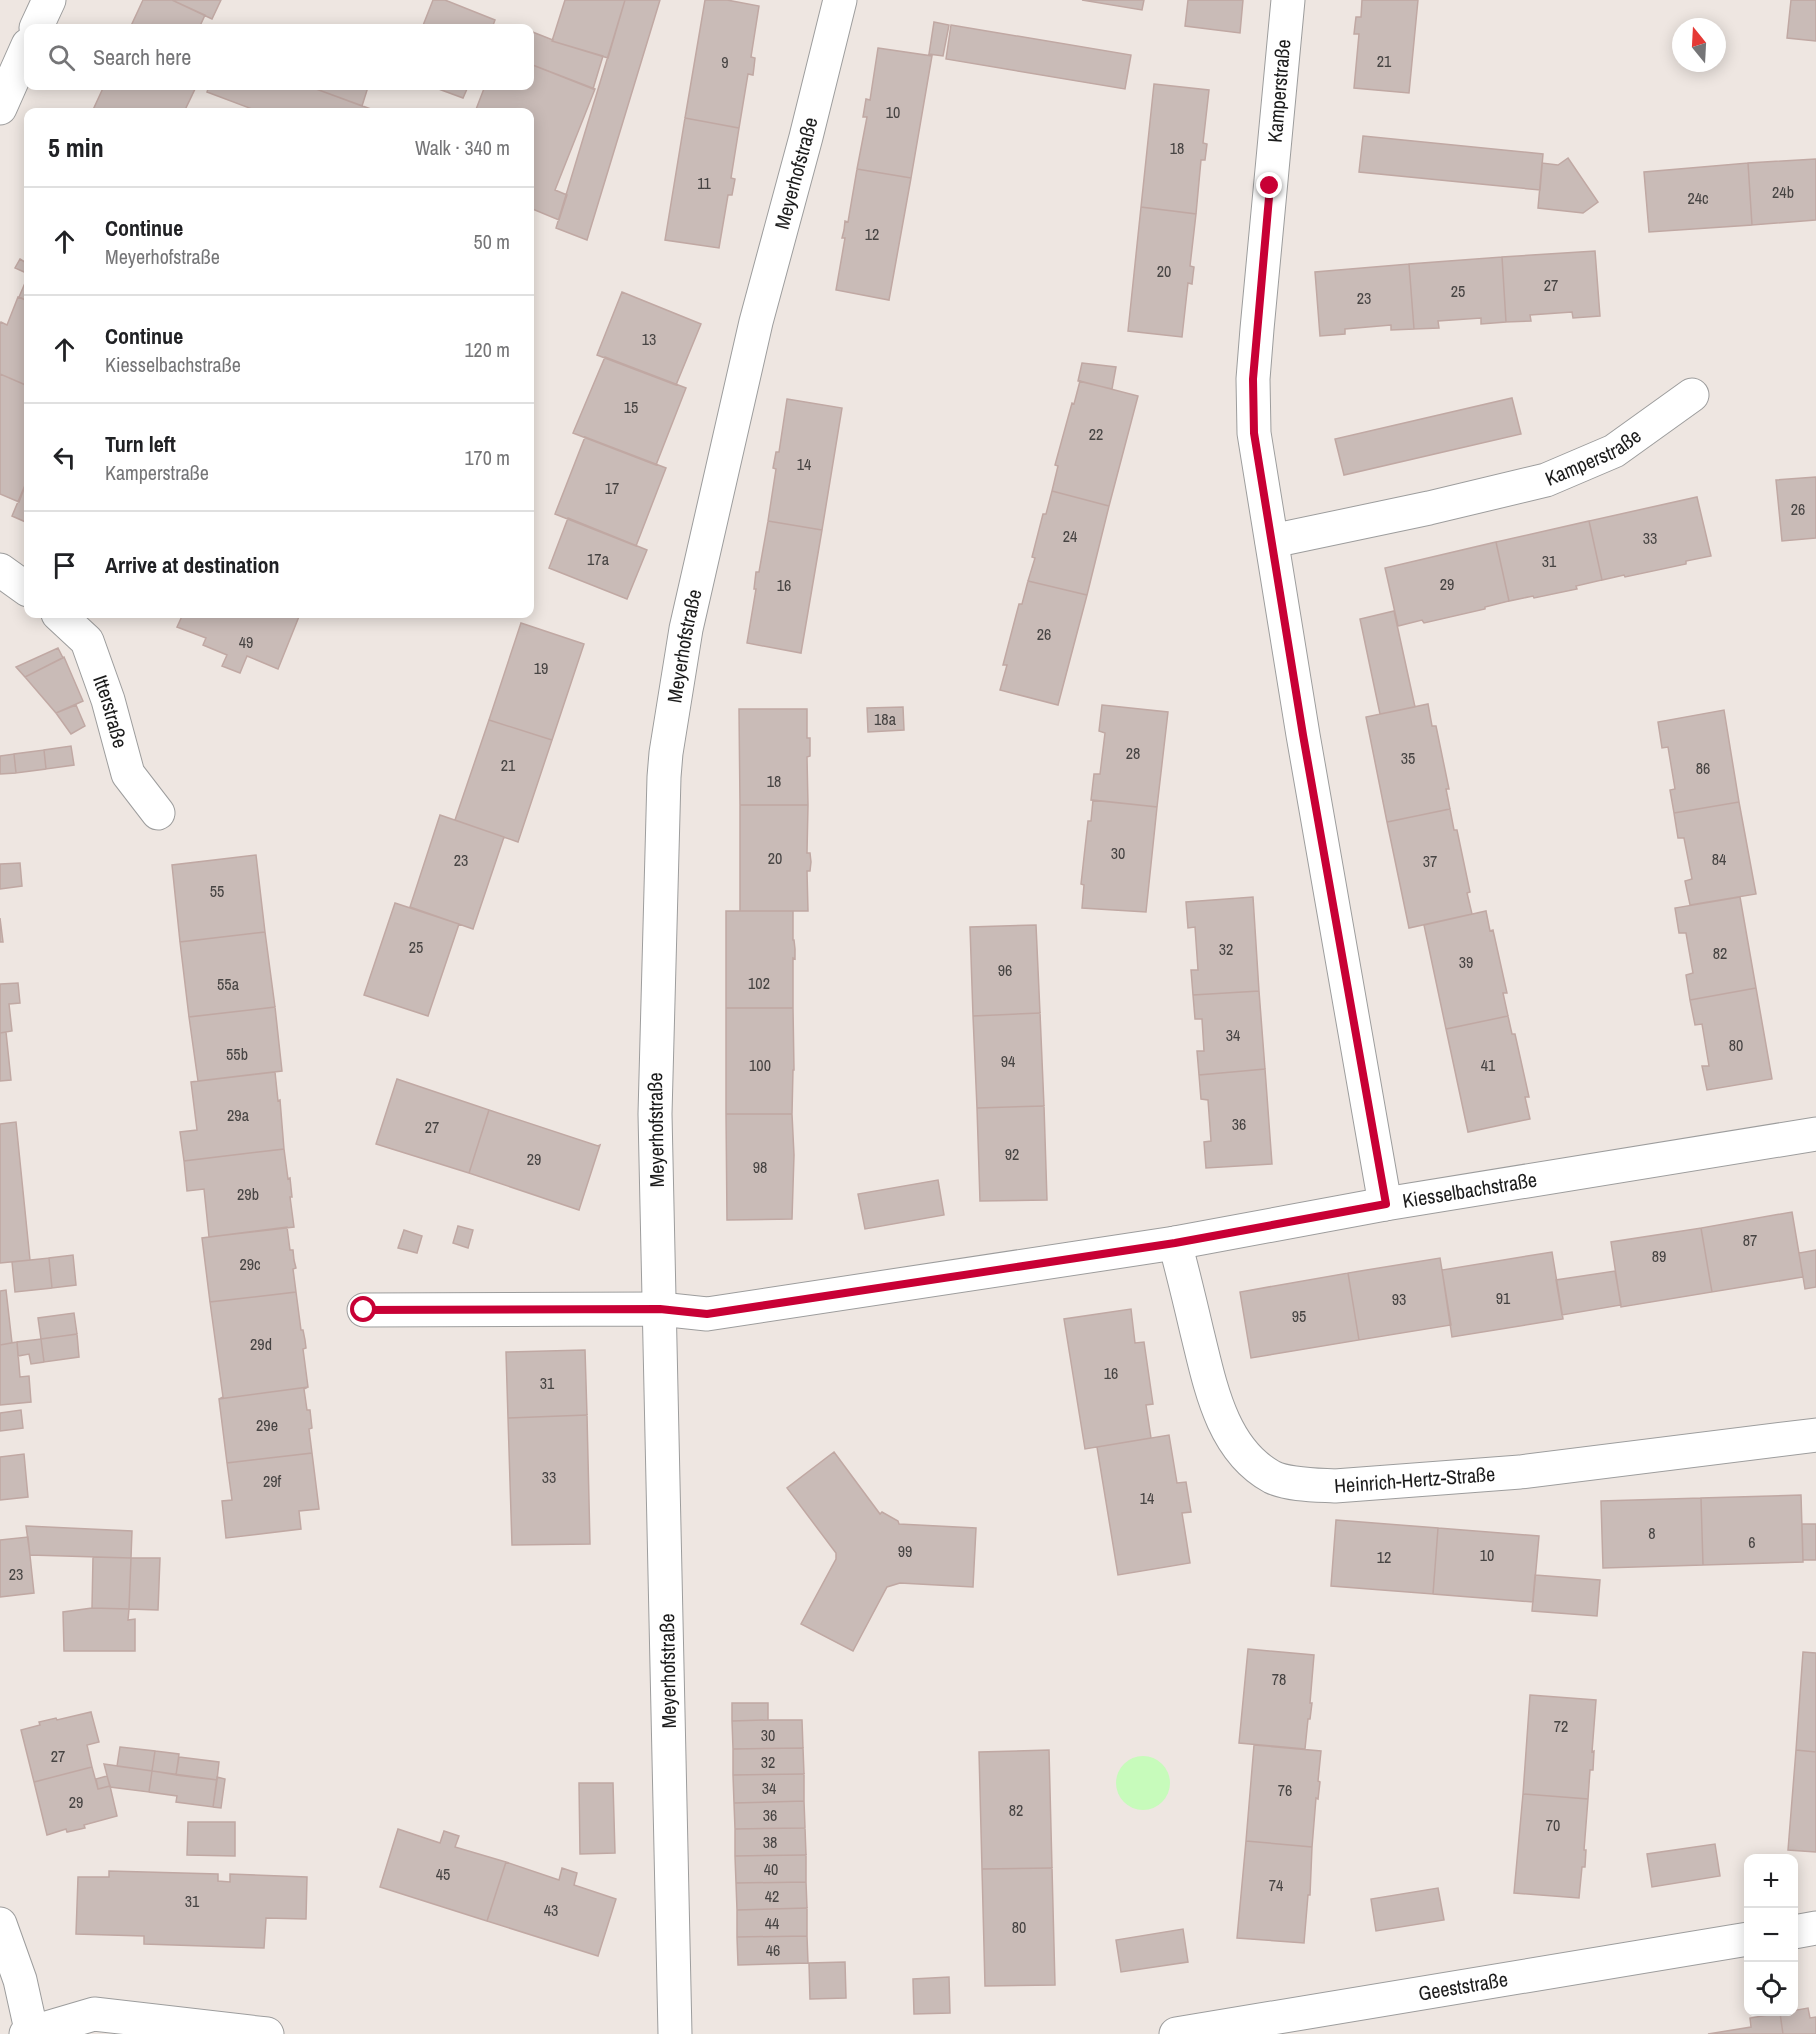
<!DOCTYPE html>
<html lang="en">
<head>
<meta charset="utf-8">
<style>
  :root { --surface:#fff; --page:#f2f2f2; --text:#202124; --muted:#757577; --line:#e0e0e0 }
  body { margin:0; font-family:"Archivo Narrow",sans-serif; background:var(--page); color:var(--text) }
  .controls { position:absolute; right:18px; bottom:18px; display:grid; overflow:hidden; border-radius:12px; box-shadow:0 3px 15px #0003 }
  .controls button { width:54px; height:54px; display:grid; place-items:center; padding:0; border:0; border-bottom:2px solid var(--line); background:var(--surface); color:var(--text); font:30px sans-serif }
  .compass { position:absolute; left:1672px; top:18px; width:54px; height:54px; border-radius:50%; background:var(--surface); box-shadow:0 3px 15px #0003; rotate:342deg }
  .stop { position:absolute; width:18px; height:18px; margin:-14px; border:4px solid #c80035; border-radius:50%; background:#fff }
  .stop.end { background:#c80035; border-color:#fff; box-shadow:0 2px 6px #0008 }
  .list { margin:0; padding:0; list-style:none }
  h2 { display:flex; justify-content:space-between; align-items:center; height:78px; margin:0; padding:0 24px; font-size:26px }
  h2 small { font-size:20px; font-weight:400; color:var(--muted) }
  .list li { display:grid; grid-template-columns:39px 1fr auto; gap:18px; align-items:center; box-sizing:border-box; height:108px; padding:0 24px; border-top:2px solid var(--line) }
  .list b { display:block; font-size:22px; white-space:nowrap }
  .list p { margin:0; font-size:20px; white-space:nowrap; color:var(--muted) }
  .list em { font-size:20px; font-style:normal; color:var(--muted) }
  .icon { flex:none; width:33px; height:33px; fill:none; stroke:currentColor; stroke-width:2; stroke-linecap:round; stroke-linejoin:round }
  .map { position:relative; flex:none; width:1816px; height:2034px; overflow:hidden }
  .search { position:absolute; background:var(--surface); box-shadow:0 3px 15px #0003; left:24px; top:24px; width:510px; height:66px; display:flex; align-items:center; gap:15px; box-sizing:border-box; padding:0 21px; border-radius:12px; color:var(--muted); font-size:22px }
  .panel { position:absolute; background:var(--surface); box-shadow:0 3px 15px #0003; left:24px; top:108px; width:510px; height:510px; border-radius:12px }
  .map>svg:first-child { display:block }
  .park { fill:#c7fbbb }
  .building { fill:#c9bbb7; stroke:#c0a8a3; stroke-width:1.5 }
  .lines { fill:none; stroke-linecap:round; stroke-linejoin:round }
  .minor-casing { stroke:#9d9d9d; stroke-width:35 }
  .tertiary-casing { stroke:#9d9d9d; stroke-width:35 }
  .minor { stroke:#fff; stroke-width:33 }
  .tertiary { stroke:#fff; stroke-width:33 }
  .route { stroke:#c80035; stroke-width:8 }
  .labels { text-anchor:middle; stroke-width:6; stroke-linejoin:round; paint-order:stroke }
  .number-label { font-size:16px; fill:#474443 }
  .street-label { font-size:20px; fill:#1c1c1c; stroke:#fff }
</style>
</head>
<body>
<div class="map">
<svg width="1816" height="2034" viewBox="0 0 1816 2034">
  <rect width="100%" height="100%" fill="#eee6e1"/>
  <!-- park -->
  <path class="park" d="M1116 1783a27 27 0 1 1 54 0a27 27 0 1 1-54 0Z"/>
  <!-- building -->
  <path class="building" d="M143 0H172L205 15 199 28H130Z
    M172 0H221L212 19Z
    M433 0H445L495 20 492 28H422Z
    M565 0H625L608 58 552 41Z
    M625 0H660L587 240 556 228Z
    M705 0H727L759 6 751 57 755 58 754 67 753 75 748 74 739 128 685 118Z
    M1082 0H1144L1142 10Z
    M1188 0H1243L1240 33 1185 26Z
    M1362 0H1418L1409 93 1354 88 1359 34H1354L1355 25 1356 17H1361Z
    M1791 0H1816V41L1787 38Z
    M934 22 949 25 943 56 929 54Z
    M951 25 1131 55 1125 89 946 59Z
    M530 31 553 40 552 41 603 56 593 89 530 64Z
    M878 48 932 56 911 178 857 169 867 117H863L866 99 870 100Z
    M530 64 595 89 555 190 567 195 559 220 530 208V112H475L485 86H530Z
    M1154 84 1209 90 1203 143 1207 144 1205 160H1201L1196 214 1141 207Z
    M104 86H192L196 87 184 112H92Z
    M209 86H308L379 112H260L207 92Z
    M308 86H364L368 87 362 106Z
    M437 86H459L467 89 463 98 436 88Z
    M685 118 739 128 731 178 735 179 732 195H728L719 248 665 240Z
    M1363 136 1543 154 1540 190 1359 172Z
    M1568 158 1598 202 1583 213 1538 208 1542 163 1558 165Z
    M1816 159V220L1752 225 1748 163Z
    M1748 163 1752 225 1649 232 1644 172Z
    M857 169 911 178 889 300 836 290 845 238H842L844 230 845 221 848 222Z
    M1141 207 1196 214 1190 266 1194 267 1193 275 1192 284 1188 283 1182 337 1128 331Z
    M1595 251 1600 316 1573 318 1572 312 1530 315 1531 321 1506 322 1502 257Z
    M1502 257 1506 322 1481 324V318L1438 321 1439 328 1414 329 1409 264Z
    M20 259 28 264 24 272 15 268Z
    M1409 264 1414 329 1391 330V325L1345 329V334L1320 336 1315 272Z
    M28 276V301L19 297Z
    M622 292 701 324 676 385 597 355Z
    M18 297 28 301V386L0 374V324L1 322 7 325Z
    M605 357 686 388 656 465 573 433Z
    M1082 363 1116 367 1112 389 1078 381Z
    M0 374 28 386V478L19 502 0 494Z
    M1080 381 1138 396 1109 506 1052 491 1058 466 1055 465 1072 403 1074 404Z
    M1512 398 1521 434 1344 475 1335 439Z
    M787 399 842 408 822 530 768 521 776 469 773 468 776 452H779Z
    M585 437 666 468 636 546 555 514Z
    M1816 477V538L1782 541 1776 480Z
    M28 478V523L12 516Z
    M1052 491 1109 506 1087 595 1028 581 1035 558 1032 557 1043 514H1046Z
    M1697 497 1711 556 1686 561V564L1625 577 1624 575 1602 580 1589 521Z
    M568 518 647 550 627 599 549 568Z
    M768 521 822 530 801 653 747 643 756 589H754L756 572H759Z
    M1589 521 1602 580 1576 586 1577 589 1534 598 1533 596 1509 601 1496 542Z
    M1496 542 1509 601 1485 607V609L1424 623 1422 620 1398 626 1385 568Z
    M1028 581 1087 595 1058 705 1000 690 1007 665H1003L1019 604H1022Z
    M1394 611 1415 707 1380 714 1360 619Z
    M183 614H300L278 669 247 656 240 673 222 666 227 655 203 645 206 638 177 627Z
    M521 623 584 644 552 740 489 720Z
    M58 648 63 658 25 677 16 667Z
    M64 657 83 701 56 713 25 677Z
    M1428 704 1432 726H1436L1449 789H1446L1450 809 1387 822 1366 717Z
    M76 705 85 726 71 734 56 713Z
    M1102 705 1168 712 1157 807 1091 800 1094 774H1100L1105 733 1099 731Z
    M903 707 904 730 868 732 867 708Z
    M739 709H807V738H810V756L807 757 808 805H740Z
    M1724 710 1739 802 1674 813 1670 790 1675 789 1668 747 1662 748 1658 722Z
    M489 720 552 740 518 842 455 820Z
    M71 746 74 765 46 769 44 750Z
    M44 750 46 769 16 773 14 754Z
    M14 754 16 773 0 774V756Z
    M1093 800 1157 807 1146 912 1082 908 1084 885 1081 884 1088 821H1091Z
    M1739 802 1756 894 1690 905 1685 881 1692 879 1684 838H1678L1674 813Z
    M740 805H808L807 853H810L811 862 810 871H807L808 911H740Z
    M1450 809 1454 830H1457L1470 892 1467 893 1472 914 1409 928 1387 822Z
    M440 815 504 837 473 929 410 907Z
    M256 855 265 932 180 942 172 865Z
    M20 863 22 886 0 889V864Z
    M1253 897 1259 991 1193 995 1191 970H1198L1195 927 1188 928 1186 902Z
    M1740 897 1756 988 1690 1000 1686 975 1693 973 1686 933H1679L1675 908Z
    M395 903 459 924 428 1016 364 995Z
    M726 911H793V940H794L795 949V959L793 958V1008H726Z
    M1486 911 1490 931 1493 930 1507 993H1503L1508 1016 1446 1029 1424 925Z
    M0 918 3 942H0Z
    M1036 925 1040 1013 973 1016 970 927Z
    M265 932 275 1007 189 1017 180 942Z
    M18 983 20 1003 9 1004 12 1031 0 1033V984Z
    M1756 988 1772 1079 1707 1090 1702 1066H1709L1702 1024 1695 1025 1690 1000Z
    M1259 991 1265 1069 1199 1075 1197 1051H1204L1202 1019H1195L1193 995Z
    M275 1007 282 1071 198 1081 189 1017Z
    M726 1008H793L794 1070H793L792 1114H726Z
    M1040 1013 1044 1106 977 1108 973 1016Z
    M1508 1016 1512 1034H1515L1529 1097H1525L1530 1119 1468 1132 1446 1029Z
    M6 1032 11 1080 0 1081V1033Z
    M1265 1069 1272 1164 1206 1168 1204 1142 1211 1141 1208 1100 1201 1099 1199 1075Z
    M275 1072 278 1101 280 1100 284 1149 184 1161 180 1132 197 1130 191 1082Z
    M397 1079 489 1110 469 1173 376 1144Z
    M1044 1106 1047 1200 980 1201 977 1108Z
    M489 1110 598 1146 600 1145 579 1210 469 1173Z
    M726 1114H792L794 1155 792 1219 727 1220Z
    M16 1122 30 1260 0 1263V1124Z
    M284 1149 288 1179 290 1178 292 1197H290L294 1227 209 1237 204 1189 187 1191 184 1161Z
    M938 1180 944 1215 865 1229 858 1194Z
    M1792 1212 1803 1277 1712 1292 1701 1228Z
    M458 1226 473 1230 468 1248 453 1243Z
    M287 1227 290 1250H293L294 1260 296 1268 293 1269 296 1292 210 1302 202 1238Z
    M1701 1228 1712 1292 1621 1307 1611 1242Z
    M404 1230 422 1236 417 1253 398 1248Z
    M1816 1250V1287L1805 1289 1799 1253Z
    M1552 1252 1563 1319 1452 1337 1442 1270Z
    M73 1255 76 1285 52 1288 49 1258Z
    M49 1258 52 1288 15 1292 12 1262Z
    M1440 1258 1451 1325 1359 1340 1348 1273Z
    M1615 1271 1621 1305 1562 1315 1556 1280Z
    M1348 1273 1359 1340 1251 1358 1240 1292Z
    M6 1290 12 1343 0 1345V1291Z
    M296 1292 301 1330H303L305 1340 306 1348 303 1349 308 1387 219 1399 223 1397 210 1302Z
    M1131 1309 1135 1343 1144 1342 1153 1404 1146 1405 1151 1438 1085 1449 1064 1319Z
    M74 1313 77 1334 41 1339 38 1318Z
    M77 1334 79 1357 44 1362 41 1339Z
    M41 1339 44 1362 31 1364 29 1354 18 1356 17 1342Z
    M17 1342 20 1377 29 1376 31 1402 0 1405V1345Z
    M585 1350 587 1415 508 1418 506 1352Z
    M308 1387 304 1389 307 1410H310L312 1428 309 1429 312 1453 227 1463 219 1399Z
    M21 1410 23 1428 0 1431V1413Z
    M587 1415 590 1544 512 1545 508 1418Z
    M1169 1435 1177 1483 1186 1482 1191 1512 1182 1513 1190 1563 1118 1575 1097 1447Z
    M834 1452 880 1514 882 1512 898 1521 899 1524 976 1528 973 1587 900 1583 887 1587 853 1651 801 1624 836 1559V1553L787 1488Z
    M312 1453 319 1509 299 1511 301 1529 226 1538 222 1501 232 1500 227 1463Z
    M24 1454 28 1497 0 1500V1457Z
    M1801 1495 1803 1562 1703 1565 1701 1498Z
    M1701 1498 1703 1565 1603 1568 1601 1501Z
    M1336 1520 1438 1528 1433 1594 1331 1586Z
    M1802 1524H1816V1560H1803Z
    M26 1526 132 1531 131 1558 30 1555Z
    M1438 1528 1539 1536 1533 1602 1433 1594Z
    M28 1537 34 1593 0 1597V1540Z
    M93 1557 131 1558 129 1609 92 1608Z
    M131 1558H160L158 1610 129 1609Z
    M1535 1575 1600 1580 1597 1616 1532 1611Z
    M92 1608 129 1609 128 1620 135 1619V1651H64L63 1612Z
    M1248 1649 1314 1655 1310 1703H1312L1310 1719H1308L1305 1749 1239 1743Z
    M1803 1652 1816 1653V1752L1796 1750Z
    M1530 1695 1596 1700 1592 1752 1594 1751 1593 1770H1590L1588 1799 1523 1794Z
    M732 1703H768V1720L732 1721Z
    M91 1712 99 1742 87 1745 92 1767 34 1782 21 1730 40 1725 39 1722 56 1718 57 1720Z
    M768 1720H802L803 1748 733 1749 732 1721Z
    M1254 1745 1321 1751 1318 1781 1320 1782 1318 1799 1316 1798 1312 1847 1246 1841Z
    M120 1747 155 1751 152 1771 117 1766Z
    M803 1748 804 1774 733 1775V1749Z
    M1049 1750 1052 1868 982 1869 979 1752Z
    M1796 1750 1816 1752V1852L1788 1850Z
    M155 1751 179 1754 176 1775 152 1771Z
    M179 1757 219 1762 217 1780 176 1775Z
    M104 1764 152 1771 149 1792 110 1787Z
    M92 1767 98 1789 110 1786 117 1816 84 1825 85 1828 67 1832 66 1829 47 1835 34 1782Z
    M152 1771 217 1780 213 1807 176 1802 177 1796 149 1792Z
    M804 1774V1801L734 1803 733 1775Z
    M107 1776 110 1786 98 1789 96 1779Z
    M217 1777 225 1779 221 1808 213 1807Z
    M579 1783H613L615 1853 580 1854Z
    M1523 1794 1588 1799 1584 1850H1586L1585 1867H1582L1579 1898 1514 1893Z
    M804 1801 805 1828 735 1829 734 1803Z
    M188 1822H235V1856L187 1855Z
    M805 1828 806 1855 735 1856V1829Z
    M398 1829 440 1843 444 1831 459 1836 455 1847 506 1862 487 1921 380 1887Z
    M1246 1841 1312 1847 1310 1895H1308L1304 1943 1237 1938Z
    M1715 1844 1720 1876 1652 1887 1647 1854Z
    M806 1855V1882L736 1883 735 1856Z
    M506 1862 559 1880 562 1868 577 1873 574 1885 616 1899 598 1956 487 1921Z
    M1052 1868 1055 1985 985 1986 982 1869Z
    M109 1871 218 1874V1881L230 1882V1874L307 1877 306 1919 266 1918 264 1948 144 1944V1936L76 1934 78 1877H109Z
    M806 1882 807 1908 737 1910 736 1883Z
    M1438 1888 1444 1920 1376 1931 1371 1899Z
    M807 1908V1936L737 1937V1910Z
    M1183 1929 1188 1962 1121 1972 1116 1940Z
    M807 1936 808 1963 738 1965 737 1937Z
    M845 1962 846 1998 810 1999 809 1963Z
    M949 1977 950 2013 914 2014 913 1979Z
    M1808 2008 1810 2018 1816 2017V2034H1783L1780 2013Z
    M1780 2013 1783 2034H1708L1751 2027 1750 2018Z"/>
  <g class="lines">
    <!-- minor casing -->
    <g class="minor-casing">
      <g id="minor">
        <path d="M1288 0 1257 329 1253 379 1254 433 1303 735 1385 1204"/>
        <path id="s1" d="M1272 541 1429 508 1546 480 1614 451 1692 395"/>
        <path d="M0 570 28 590"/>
        <path id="s2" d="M58 614 87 641 108 700 128 774 158 813"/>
        <path id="s3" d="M1175 1243C1183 1273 1190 1302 1197 1332 1210 1384 1221 1449 1272 1477 1288 1485 1318 1485 1335 1486L1520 1472 1816 1435"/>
        <path id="s4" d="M364 1310 660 1309 707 1314 1175 1243 1385 1204 1816 1134"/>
        <path d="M0 1924 20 1980 32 2034"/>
        <path d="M1794 1932 1816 1928"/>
        <path d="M26 2034 94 2014 267 2034"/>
        <path id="s5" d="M675 2034 655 1114 664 777 666 753 686 629 756 322 806 137 840 0"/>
        <path id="s6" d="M1176 2034 1748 1939"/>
      </g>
    </g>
    <!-- tertiary casing -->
    <g class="tertiary-casing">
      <path id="tertiary" d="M36 28 49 0
        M0 108 28 45"/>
    </g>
    <!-- minor -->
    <use href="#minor" class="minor"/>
    <!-- tertiary -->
    <use href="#tertiary" class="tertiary"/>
  </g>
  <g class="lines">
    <!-- route -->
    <path class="route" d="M364 1310 660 1309 707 1314 1175 1243 1386 1204 1303 735 1254 433 1253 379 1270 186"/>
  </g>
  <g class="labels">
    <!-- number labels -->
    <g class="number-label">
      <text x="1384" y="67">21</text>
      <text x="725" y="68">9</text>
      <text x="893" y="118">10</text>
      <text x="1177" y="154">18</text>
      <text x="704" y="189">11</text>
      <text x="1783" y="198">24b</text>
      <text x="1698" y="204">24c</text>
      <text x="872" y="240">12</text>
      <text x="1164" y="277">20</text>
      <text x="1551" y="291">27</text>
      <text x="1458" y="297">25</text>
      <text x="1364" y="304">23</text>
      <text x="649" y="345">13</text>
      <text x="631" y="413">15</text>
      <text x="1096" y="440">22</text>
      <text x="804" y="470">14</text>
      <text x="612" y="494">17</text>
      <text x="1798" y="515">26</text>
      <text x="1070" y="542">24</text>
      <text x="1650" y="544">33</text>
      <text x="598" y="565">17a</text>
      <text x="1549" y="567">31</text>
      <text x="1447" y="590">29</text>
      <text x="784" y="591">16</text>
      <text x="1044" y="640">26</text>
      <text x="246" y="648">49</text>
      <text x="541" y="674">19</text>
      <text x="885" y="725">18a</text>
      <text x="1133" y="759">28</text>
      <text x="1408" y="764">35</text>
      <text x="508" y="771">21</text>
      <text x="1703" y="774">86</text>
      <text x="774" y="787">18</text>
      <text x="1118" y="859">30</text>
      <text x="775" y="864">20</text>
      <text x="1719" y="865">84</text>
      <text x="461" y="866">23</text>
      <text x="1430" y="867">37</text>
      <text x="217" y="897">55</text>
      <text x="416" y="953">25</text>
      <text x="1226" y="955">32</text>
      <text x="1720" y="959">82</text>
      <text x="1466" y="968">39</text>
      <text x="1005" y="976">96</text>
      <text x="759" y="989">102</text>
      <text x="228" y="990">55a</text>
      <text x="1233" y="1041">34</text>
      <text x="1736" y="1051">80</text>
      <text x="237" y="1060">55b</text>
      <text x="1008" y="1067">94</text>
      <text x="760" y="1071">100</text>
      <text x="1488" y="1071">41</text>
      <text x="238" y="1121">29a</text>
      <text x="1239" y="1130">36</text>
      <text x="432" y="1133">27</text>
      <text x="1012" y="1160">92</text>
      <text x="534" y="1165">29</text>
      <text x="760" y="1173">98</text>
      <text x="248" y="1200">29b</text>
      <text x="1750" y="1246">87</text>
      <text x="1659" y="1262">89</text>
      <text x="250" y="1270">29c</text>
      <text x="1503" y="1304">91</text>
      <text x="1399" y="1305">93</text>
      <text x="1299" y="1322">95</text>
      <text x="261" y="1350">29d</text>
      <text x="1111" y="1379">16</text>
      <text x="547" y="1389">31</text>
      <text x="267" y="1431">29e</text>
      <text x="549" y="1483">33</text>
      <text x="272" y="1487">29f</text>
      <text x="1147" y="1504">14</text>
      <text x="1652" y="1539">8</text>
      <text x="1752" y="1548">6</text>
      <text x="905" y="1557">99</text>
      <text x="1487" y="1561">10</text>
      <text x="1384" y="1563">12</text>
      <text x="16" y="1580">23</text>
      <text x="1279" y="1685">78</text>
      <text x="1561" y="1732">72</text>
      <text x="768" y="1741">30</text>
      <text x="58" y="1762">27</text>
      <text x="768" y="1768">32</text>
      <text x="769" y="1794">34</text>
      <text x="1285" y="1796">76</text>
      <text x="76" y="1808">29</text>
      <text x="1016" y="1816">82</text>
      <text x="770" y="1821">36</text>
      <text x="1553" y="1831">70</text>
      <text x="770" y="1848">38</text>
      <text x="771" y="1875">40</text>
      <text x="443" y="1880">45</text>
      <text x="1276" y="1891">74</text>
      <text x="772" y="1902">42</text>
      <text x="192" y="1907">31</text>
      <text x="551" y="1916">43</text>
      <text x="772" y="1929">44</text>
      <text x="1019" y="1933">80</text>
      <text x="773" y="1956">46</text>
    </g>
    <!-- street labels -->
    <g class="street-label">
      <text transform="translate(1279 91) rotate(-85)" y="7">Kamperstraße</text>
      <text dy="7" stroke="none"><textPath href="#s5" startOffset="1876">Meyerhofstraße</textPath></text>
      <text dy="7" stroke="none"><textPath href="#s1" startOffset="333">Kamperstraße</textPath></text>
      <text dy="7" stroke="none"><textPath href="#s5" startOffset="1390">Meyerhofstraße</textPath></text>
      <text dy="7" stroke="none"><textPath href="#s2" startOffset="114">Itterstraße</textPath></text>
      <text transform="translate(656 1130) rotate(-91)" y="7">Meyerhofstraße</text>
      <text dy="7" stroke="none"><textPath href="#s4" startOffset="1116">Kiesselbachstraße</textPath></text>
      <text dy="7" stroke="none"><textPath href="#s3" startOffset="404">Heinrich-Hertz-Straße</textPath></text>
      <text transform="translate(668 1671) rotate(-91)" y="7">Meyerhofstraße</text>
      <text dy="7" stroke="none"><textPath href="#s6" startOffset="291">Geeststraße</textPath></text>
    </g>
  </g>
</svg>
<div class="controls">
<button>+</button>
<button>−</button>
<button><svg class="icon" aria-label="locate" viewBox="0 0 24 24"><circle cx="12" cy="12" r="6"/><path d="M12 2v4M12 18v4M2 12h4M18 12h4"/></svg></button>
</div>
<svg class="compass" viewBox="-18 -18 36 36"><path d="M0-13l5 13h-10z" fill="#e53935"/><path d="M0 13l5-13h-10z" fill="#757577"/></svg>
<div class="stop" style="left:364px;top:1310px"></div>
<div class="stop end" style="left:1270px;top:186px"></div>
<div class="search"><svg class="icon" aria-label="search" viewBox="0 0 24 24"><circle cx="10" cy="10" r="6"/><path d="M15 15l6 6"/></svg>Search here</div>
<section class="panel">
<h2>5 min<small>Walk · 340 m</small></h2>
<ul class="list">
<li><svg class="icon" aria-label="ahead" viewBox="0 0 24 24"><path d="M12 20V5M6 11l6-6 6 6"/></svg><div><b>Continue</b><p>Meyerhofstraße</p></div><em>50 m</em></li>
<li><svg class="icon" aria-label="ahead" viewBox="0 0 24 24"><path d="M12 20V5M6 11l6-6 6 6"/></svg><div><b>Continue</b><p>Kiesselbachstraße</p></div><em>120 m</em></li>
<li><svg class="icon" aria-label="left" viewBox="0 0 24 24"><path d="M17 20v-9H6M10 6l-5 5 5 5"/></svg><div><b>Turn left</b><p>Kamperstraße</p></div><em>170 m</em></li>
<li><svg class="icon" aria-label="arrive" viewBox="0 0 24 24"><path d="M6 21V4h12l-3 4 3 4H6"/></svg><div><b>Arrive at destination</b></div></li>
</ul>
</section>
</div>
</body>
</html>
